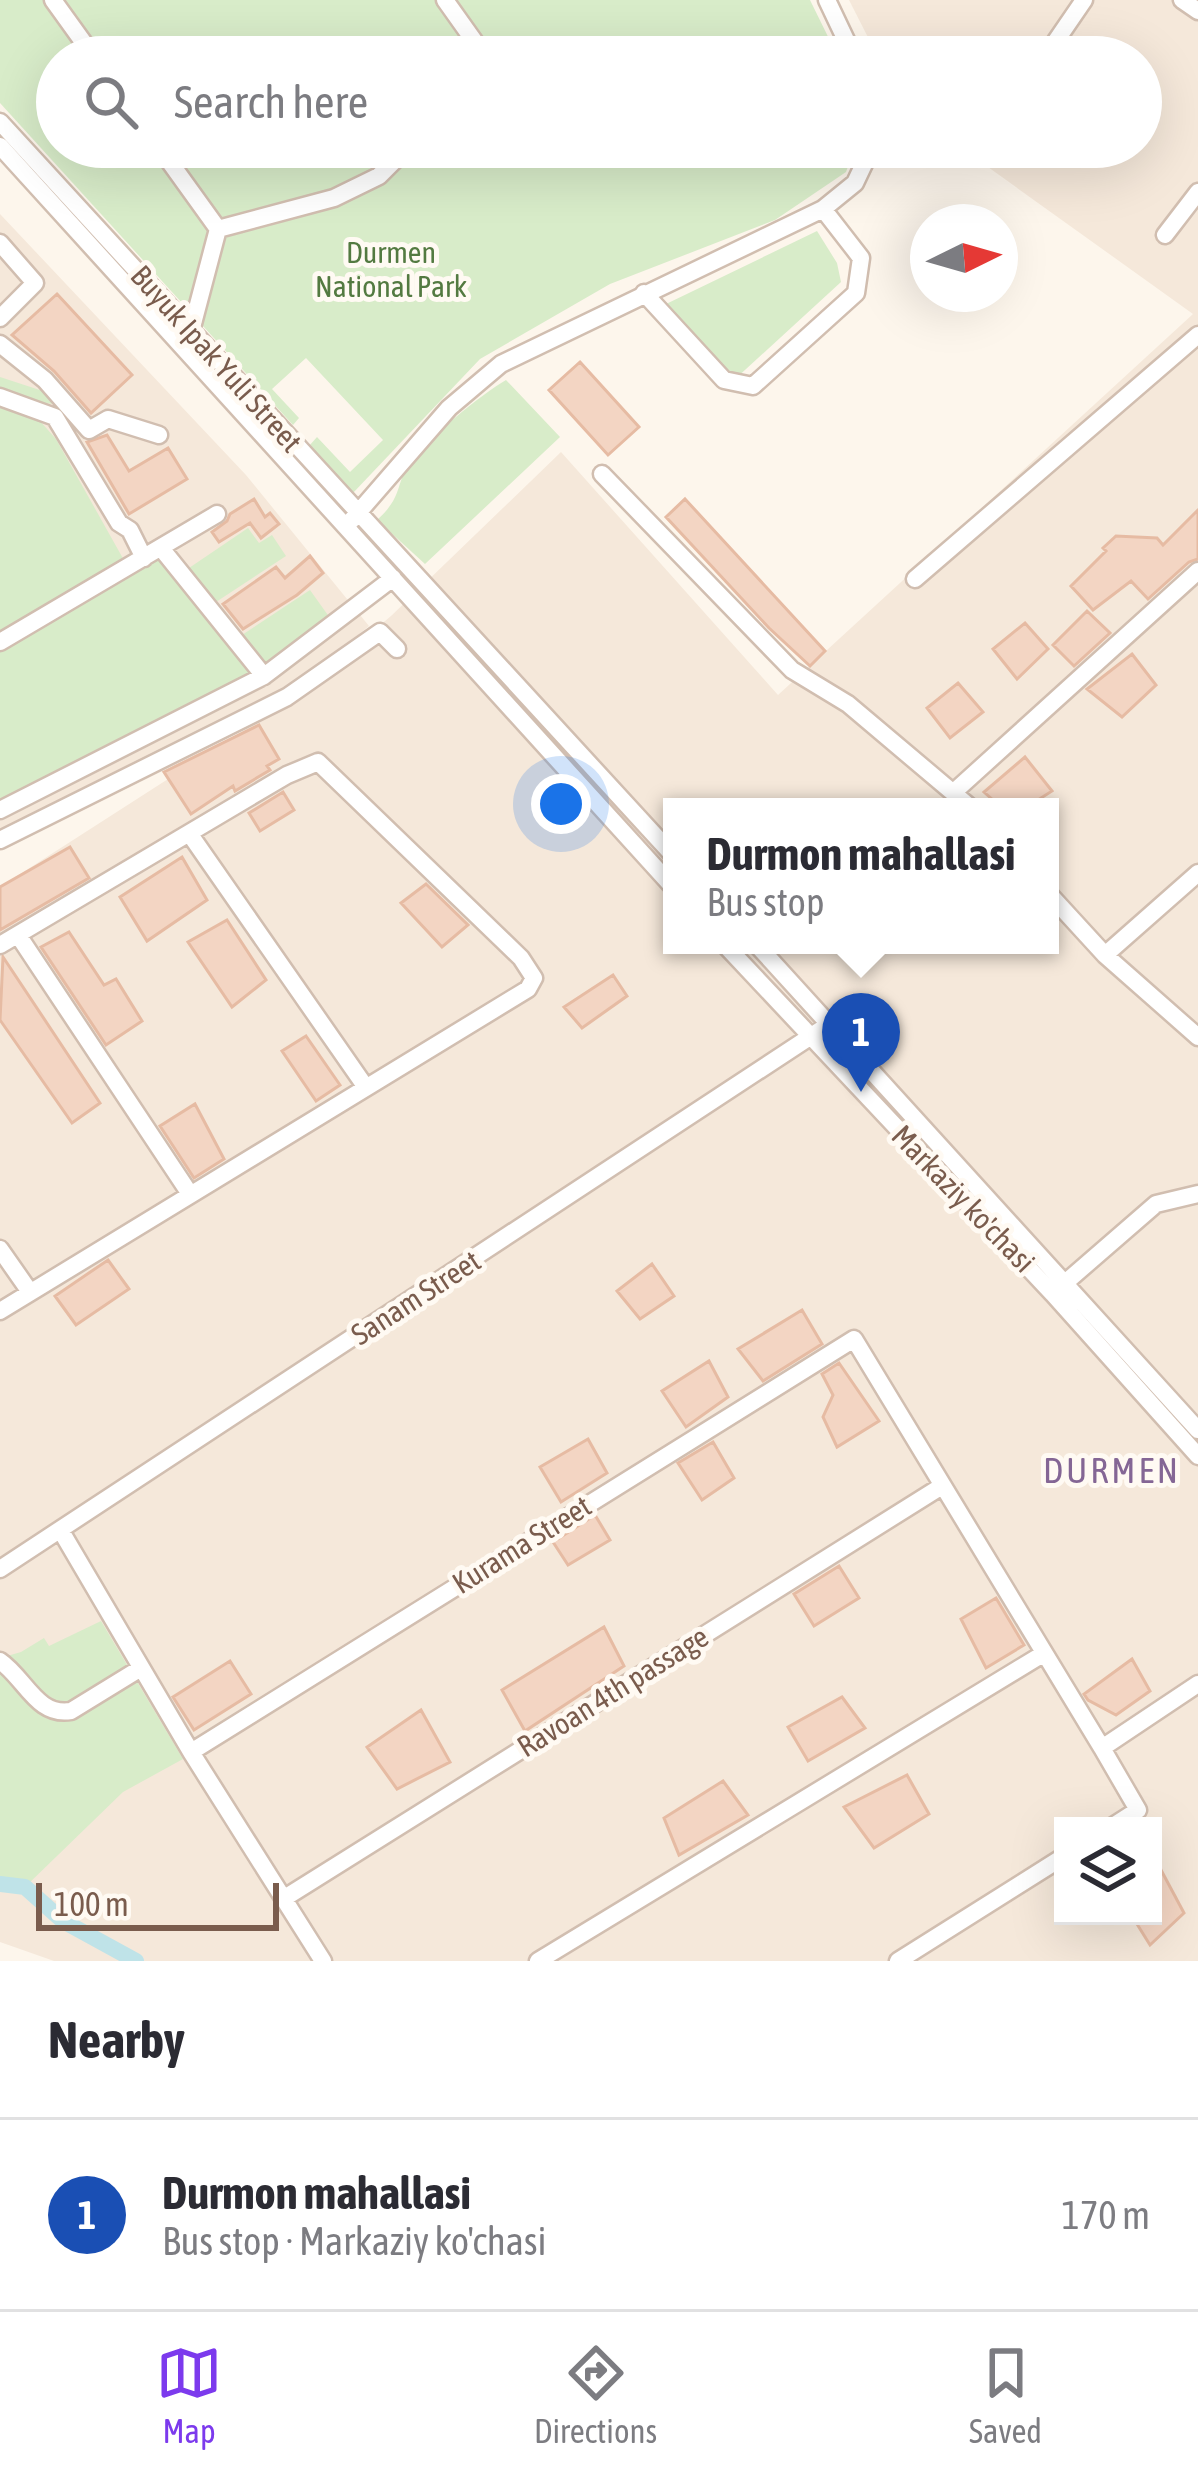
<!DOCTYPE html>
<html lang="en">
<head>
<meta charset="utf-8">
<style>
  :root { --surface:#fff; --page:#f7f7f7; --text:#2b2b33; --muted:#7c7c81; --line:#e1e1e2; --accent:#7c3aed }
  body { margin:0; font-family:"Asap Condensed",sans-serif; background:var(--page); color:var(--text) }
  .controls { position:absolute; right:36px; bottom:36px; display:grid; overflow:hidden; border-radius:0px; box-shadow:0 12px 48px #0002 }
  .controls button { width:108px; height:108px; display:grid; place-items:center; padding:0; border:0; border-bottom:3px solid var(--line); background:var(--surface); color:var(--text); font:60px sans-serif }
  .compass { position:absolute; left:910px; top:204px; width:108px; height:108px; border-radius:50%; background:var(--surface); box-shadow:0 12px 48px #0002; rotate:85deg }
  .scale { position:absolute; left:36px; bottom:30px; width:243px; box-sizing:border-box; padding-left:12px; border:6px solid #7a5c4d; border-top:0; font-size:33px; line-height:42px; white-space:nowrap; color:#7a5c4d; -webkit-text-stroke:9px #fffaf3; paint-order:stroke }
  .you { position:absolute; left:561px; top:804px; width:42px; height:42px; margin:-30px; border:9px solid #fff; border-radius:50%; background:#1a73e8; box-shadow:0 0 0 18px #1a73e833 }
  .badge { display:grid; place-items:center; width:78px; height:78px; border-radius:50%; background:var(--accent); color:#fff; font-size:39px; font-weight:700 }
  .pin { position:absolute; translate:-50% -99px; filter:drop-shadow(0 3px 6px #0008) }
  .pin::after { content:''; position:absolute; top:63px; width:42px; height:36px; background:inherit; clip-path:polygon(0 0,100% 0,50% 100%) }
  .popup { position:absolute; left:663px; top:798px; width:396px; height:156px; box-sizing:border-box; display:grid; place-content:center; border-radius:0px; background:var(--surface); filter:drop-shadow(0 3px 9px #0005); font-size:39px; white-space:nowrap; color:var(--muted) }
  .popup b { font-size:45px; color:var(--text) }
  .popup::after { content:''; position:absolute; left:50%; top:100%; margin-left:-24px; border:24px solid transparent; border-top-color:var(--surface) }
  .list { margin:0; padding:0; list-style:none }
  h2 { display:flex; justify-content:space-between; align-items:center; height:156px; margin:0; padding:0 48px; font-size:51px }
  h2 small { font-size:39px; font-weight:400; color:var(--muted) }
  .list li { display:grid; grid-template-columns:78px 1fr auto; gap:36px; align-items:center; box-sizing:border-box; height:192px; padding:0 48px; border-top:3px solid var(--line) }
  .list b { display:block; font-size:45px; white-space:nowrap }
  .list p { margin:0; font-size:39px; white-space:nowrap; color:var(--muted) }
  .list em { font-size:39px; font-style:normal; color:var(--muted) }
  .icon { flex:none; width:66px; height:66px; fill:none; stroke:currentColor; stroke-width:2; stroke-linecap:round; stroke-linejoin:round }
  .map { position:relative; flex:none; width:1198px; height:1961px; overflow:hidden }
  .search { position:absolute; background:var(--surface); box-shadow:0 12px 48px #0002; left:36px; right:36px; top:36px; height:132px; display:flex; align-items:center; gap:30px; box-sizing:border-box; padding:0 42px; border-radius:66px; color:var(--muted); font-size:45px }
  .sheet { height:348px; background:var(--surface) }
  nav { display:flex; justify-content:space-around; align-items:center; box-sizing:border-box; height:168px; border-top:3px solid var(--line); background:var(--surface); font-size:33px; color:var(--muted) }
  nav a { display:grid; justify-items:center; gap:6px }
  nav .on { color:var(--accent) }
  .map>svg:first-child { display:block }
  .residential { fill:#f5e8da; fill-rule:evenodd }
  .green { fill:#d8ecc9 }
  .lines { fill:none; stroke-linecap:round; stroke-linejoin:round }
  .canal { stroke:#bfe3e8; stroke-width:16 }
  .building { fill:#f3d5c3; stroke:#e6bba3; stroke-width:3 }
  .minor-casing { stroke:#d1beb0; stroke-width:21 }
  .minor { stroke:#fff; stroke-width:16 }
  .labels { text-anchor:middle; stroke-width:10; stroke-linejoin:round; paint-order:stroke }
  .park-label { font-size:30px; fill:#537a41; stroke:#fffaf3 }
  .street-label { font-size:30px; fill:#7a5c4d; stroke:#fffaf3 }
  .quarter-label { font-size:36px; letter-spacing:3px; fill:#846695; stroke:#fffaf3 }
</style>
</head>
<body>
<div class="map">
<svg width="1198" height="1961" viewBox="0 0 1198 1961">
  <rect width="100%" height="100%" fill="#fdf6ec"/>
  <!-- residential -->
  <path class="residential" d="M849 0H1198V1961H54L0 1942V887L291 700 391 616 561 452 778 695 1193 314 960 147H1141V57H878ZM672 807H1050V945H672ZM1063 1826H1153V1916H1063Z
    M0 214 246 475 369 626 305 678 0 833Z"/>
  <!-- green -->
  <path class="green" d="M0 0H810L838 57H57V147H855L846 172 775 220 610 284 480 359 353 493 309 446 317 437 350 472 383 440 306 358 272 389 299 418 293 425 0 103Z
    M817 231 837 263 841 282 733 381 664 305Z
    M0 377 52 394 58 404 39 403 0 390Z
    M506 380 560 437 425 564 377 520C403 497 395 485 410 462 426 439 482 394 506 380Z
    M0 405 40 421 56 439 125 562 0 634Z
    M248 528 259 543 272 535 286 556 216 602 189 568Z
    M158 557 254 673 15 796 0 798V652Z
    M310 590 330 618 266 667 242 635Z
    M101 1621 183 1759 123 1792 25 1887 0 1884V1658L21 1652 44 1638 49 1646Z"/>
  <g class="lines">
    <!-- canal -->
    <path class="canal" d="M0 1884 25 1887 63 1921 136 1961"/>
  </g>
  <!-- building -->
  <path class="building" d="M57 294 132 375 91 413 54 371 12 335Z
    M580 362 639 427 608 455 549 390Z
    M107 435 129 471 168 448 187 479 129 514 87 442Z
    M254 499 265 517 270 513 279 524 261 538 250 523 219 542 212 532 227 521 230 514Z
    M685 499 825 651 810 666 769 628 666 517Z
    M1198 510V559L1189 562 1148 599 1131 581 1093 610 1071 586 1106 551 1103 548 1116 536 1157 538 1163 545Z
    M310 556 323 573 297 595 243 629 223 604 276 567 285 578Z
    M1087 611 1110 633 1074 666 1053 645Z
    M1025 623 1048 649 1017 679 993 649Z
    M1132 654 1156 685 1122 717 1087 689Z
    M958 683 983 712 950 738 927 708Z
    M259 725 279 759 267 766 270 770 235 791 233 786 191 814 164 772Z
    M1025 757 1052 791 1027 807H1001L984 792Z
    M283 792 294 810 260 831 249 813Z
    M70 847 89 878 0 930V887Z
    M182 857 207 900 147 941 120 897Z
    M426 884 468 925 442 947 401 903Z
    M227 920 266 980 232 1007 188 942Z
    M69 932 104 985 116 979 142 1021 106 1045 41 947Z
    M3 957 100 1103 72 1123 0 1020Z
    M613 975 627 996 582 1028 564 1007Z
    M306 1036 340 1085 316 1101 282 1051Z
    M195 1104 224 1159 194 1178 160 1126Z
    M108 1260 129 1289 76 1325 55 1296Z
    M652 1264 674 1296 640 1319 617 1291Z
    M802 1310 822 1344 763 1381 738 1349Z
    M709 1361 728 1397 686 1427 662 1391Z
    M839 1363 879 1421 837 1447 823 1417 833 1395 822 1374Z
    M588 1439 607 1473 561 1502 540 1467Z
    M713 1442 734 1478 702 1500 678 1463Z
    M595 1515 610 1540 568 1565 553 1542Z
    M839 1566 859 1598 814 1626 794 1594Z
    M996 1598 1024 1645 986 1668 961 1619Z
    M604 1627 624 1666 525 1731 502 1690Z
    M1132 1659 1150 1691 1116 1715 1088 1700 1084 1694Z
    M230 1661 251 1694 194 1730 173 1697Z
    M842 1697 865 1728 808 1761 788 1727Z
    M421 1710 450 1762 397 1789 367 1747Z
    M907 1775 929 1814 874 1848 844 1807Z
    M723 1781 748 1815 679 1855 664 1818Z
    M1153 1855 1184 1913 1150 1945 1132 1916H1153Z"/>
  <g class="lines">
    <!-- minor casing -->
    <g class="minor-casing">
      <path id="minor" d="M53 0 94 57
        M445 0 477 45 471 57
        M827 0 854 57
        M1182 0 1198 11
        M1045 57 1084 0
        M0 122 672 854
        M0 146 672 886
        M159 147 218 229 190 335
        M218 229 334 198 379 176 408 147
        M1165 235 1198 192
        M0 243 35 283 0 318
        M644 293 724 380 753 386 856 293 861 258 823 209
        M0 344 45 380 89 430 108 419 159 435
        M0 397 55 417 119 523 130 530 144 558
        M602 474 792 670 848 704 970 807
        M350 522 449 408 501 364 823 209 855 183 872 147
        M161 548 264 676
        M915 579 1198 335
        M0 642 217 514
        M955 791 1198 571
        M0 810 264 676 393 578
        M189 833 365 1086
        M0 840 287 697 380 632 397 649
        M1050 895 1105 955 1198 1037
        M18 935 190 1194
        M0 945 287 775 318 762 521 958 534 978 528 989 0 1311
        M725 945 1053 1294 1198 1456
        M757 945 1198 1430
        M1105 955 1198 873
        M0 1249 30 1292
        M1058 1289 1156 1204 1198 1194
        M61 1531 191 1752 323 1961
        M0 1569 831 1023
        M0 1661C25 1678 37 1717 71 1711L141 1668
        M191 1752 854 1339 1102 1748
        M1113 1826 1138 1810 1102 1748 1198 1684
        M283 1899 942 1486
        M538 1961 1043 1654
        M898 1961 1063 1857"/>
    </g>
    <!-- minor -->
    <use href="#minor" class="minor"/>
  </g>
  <g class="labels">
    <!-- park labels -->
    <g class="park-label">
      <text x="391" y="263">Durmen<tspan x="391" dy="34">National Park</tspan></text>
    </g>
    <!-- street labels -->
    <g class="street-label">
      <text transform="translate(216 359) rotate(48)" y="10">Buyuk Ipak Yuli Street</text>
      <text transform="translate(963 1199) rotate(46)" y="10">Markaziy ko'chasi</text>
      <text transform="translate(416 1298) rotate(-33)" y="10">Sanam Street</text>
      <text transform="translate(522 1545) rotate(-32)" y="10">Kurama Street</text>
      <text transform="translate(613 1692) rotate(-32)" y="10">Ravoan 4th passage</text>
    </g>
    <!-- quarter labels -->
    <g class="quarter-label">
      <text x="1112" y="1483">DURMEN</text>
    </g>
  </g>
</svg>
<div class="controls">
<button><svg class="icon" aria-label="layers" viewBox="0 0 24 24"><path d="M12 4l9 5-9 5-9-5zM3 14l9 5 9-5"/></svg></button>
</div>
<svg class="compass" viewBox="-18 -18 36 36"><path d="M0-13l5 13h-10z" fill="#e53935"/><path d="M0 13l5-13h-10z" fill="#7c7c81"/></svg>
<div class="scale">100 m</div>
<div class="you"></div>
<div class="pin badge" style="left:861px;top:1092px;background:#1a4fb4">1</div>
<div class="popup"><b>Durmon mahallasi</b>Bus stop</div>
<div class="search"><svg class="icon" aria-label="search" viewBox="0 0 24 24"><circle cx="10" cy="10" r="6"/><path d="M15 15l6 6"/></svg>Search here</div>
</div>
<section class="sheet">
<h2>Nearby<small></small></h2>
<ul class="list">
<li><span class="badge" style="background:#1a4fb4">1</span><div><b>Durmon mahallasi</b><p>Bus stop · Markaziy ko'chasi</p></div><em>170 m</em></li>
</ul>
</section>
<nav>
<a class="on"><svg class="icon" aria-label="map" viewBox="0 0 24 24"><path d="M3 6l6-2 6 2 6-2v14l-6 2-6-2-6 2zM9 4v14M15 6v14"/></svg>Map</a>
<a><svg class="icon" aria-label="directions" viewBox="0 0 24 24"><path d="M12 3l9 9-9 9-9-9zM9 14v-3h6M13 9l2 2-2 2"/></svg>Directions</a>
<a><svg class="icon" aria-label="saved" viewBox="0 0 24 24"><path d="M7 4h10v16l-5-4-5 4z"/></svg>Saved</a>
</nav>
</body>
</html>
